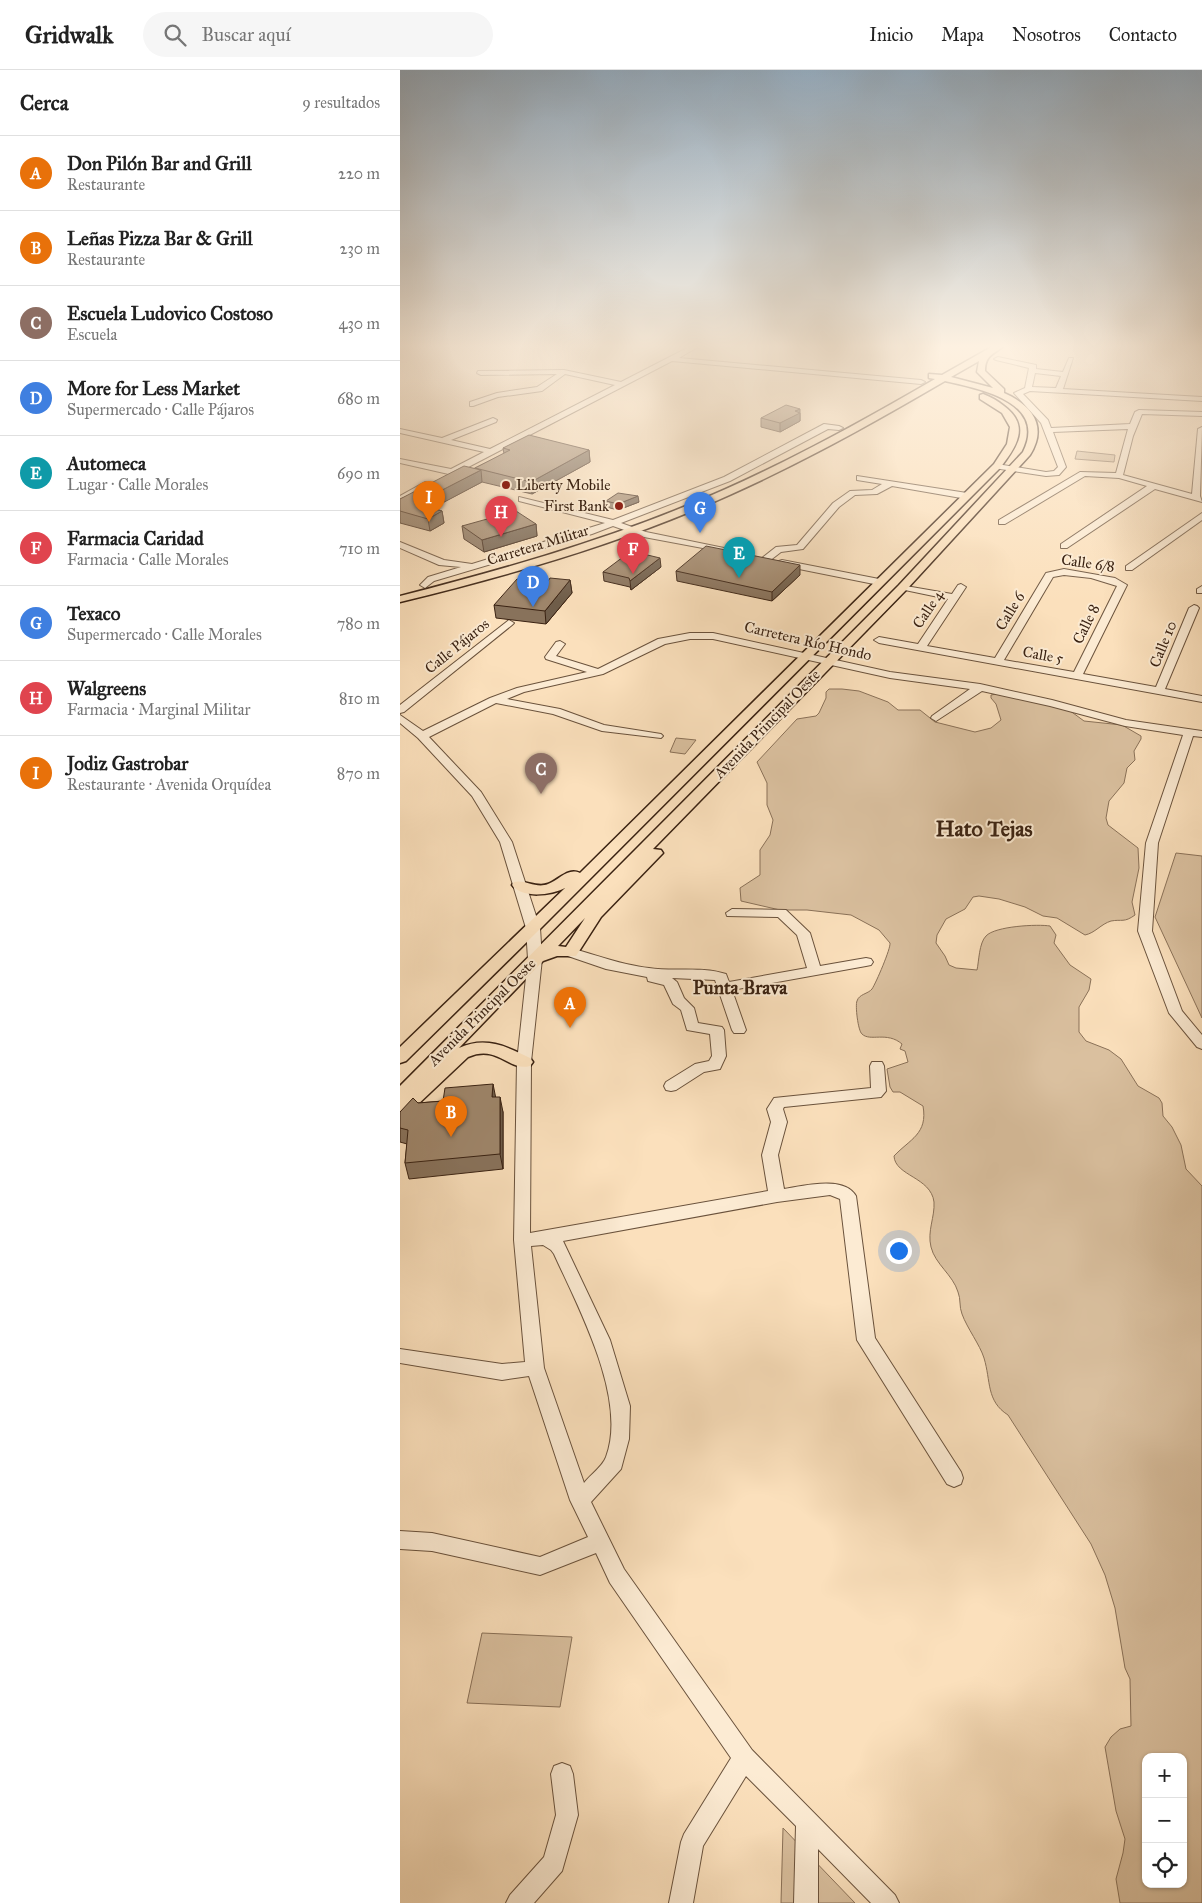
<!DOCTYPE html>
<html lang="es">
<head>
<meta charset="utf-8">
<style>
  :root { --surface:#fff; --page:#f6f6f6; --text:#222; --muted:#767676; --line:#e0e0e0; --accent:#ea580c }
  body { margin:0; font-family:"IM FELL Great Primer",serif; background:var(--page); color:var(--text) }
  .controls { position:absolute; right:15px; bottom:15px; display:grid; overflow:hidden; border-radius:10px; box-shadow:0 1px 4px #0004 }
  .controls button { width:45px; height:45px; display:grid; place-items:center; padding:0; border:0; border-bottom:1px solid var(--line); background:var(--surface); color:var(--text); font:25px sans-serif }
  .you { position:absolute; left:498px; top:1180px; width:18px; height:18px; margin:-12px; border:4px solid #fff; border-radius:50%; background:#1a73e8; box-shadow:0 0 0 8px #1a73e833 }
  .badge { display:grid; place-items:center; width:32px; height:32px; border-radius:50%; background:var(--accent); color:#fff; font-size:16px; font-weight:700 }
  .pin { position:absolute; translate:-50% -41px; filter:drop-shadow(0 1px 2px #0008) }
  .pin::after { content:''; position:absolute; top:26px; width:18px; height:15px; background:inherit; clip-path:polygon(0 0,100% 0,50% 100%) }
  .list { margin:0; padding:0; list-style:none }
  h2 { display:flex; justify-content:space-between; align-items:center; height:65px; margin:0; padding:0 20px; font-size:21px }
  h2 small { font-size:16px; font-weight:400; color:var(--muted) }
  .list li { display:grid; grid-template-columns:32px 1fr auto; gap:15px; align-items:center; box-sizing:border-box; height:75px; padding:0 20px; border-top:1px solid var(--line) }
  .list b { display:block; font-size:19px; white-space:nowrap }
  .list p { margin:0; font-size:16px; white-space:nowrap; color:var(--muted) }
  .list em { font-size:16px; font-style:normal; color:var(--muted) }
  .icon { flex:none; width:28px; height:28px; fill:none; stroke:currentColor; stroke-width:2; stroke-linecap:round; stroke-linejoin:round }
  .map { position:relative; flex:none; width:802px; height:1833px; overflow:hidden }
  header { display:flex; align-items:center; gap:30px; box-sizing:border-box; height:70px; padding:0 25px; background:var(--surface); border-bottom:1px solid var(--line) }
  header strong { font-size:24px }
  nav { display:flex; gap:28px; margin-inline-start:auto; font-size:18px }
  .search { width:350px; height:45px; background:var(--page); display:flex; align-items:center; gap:12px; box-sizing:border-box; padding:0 18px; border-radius:28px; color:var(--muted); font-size:19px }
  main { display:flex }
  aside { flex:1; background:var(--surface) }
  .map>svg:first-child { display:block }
  .green { fill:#dac09f; stroke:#8a7158; fill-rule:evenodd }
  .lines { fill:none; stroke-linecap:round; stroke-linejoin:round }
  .minor-casing { stroke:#6a523c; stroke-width:2 }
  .major-casing { stroke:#3a2212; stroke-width:3 }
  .minor { fill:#fcebd3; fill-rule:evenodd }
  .major { fill:#fbe0bc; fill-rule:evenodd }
  .wall { fill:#88725b; stroke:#3a2212 }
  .shaded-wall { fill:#6f5d4a; stroke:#3a2212 }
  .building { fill:#9e856a; stroke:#3a2212 }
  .poi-dot { fill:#8f2418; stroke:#fcebd3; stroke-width:2 }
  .labels { text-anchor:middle; stroke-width:4; stroke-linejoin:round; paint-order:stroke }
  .far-poi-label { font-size:15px; fill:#3a2212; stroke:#fcebd3; text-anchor:start }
  .far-street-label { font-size:15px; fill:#3a2212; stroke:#fcebd3 }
  .neighbourhood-label { font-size:19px; font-weight:bold; fill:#3a2212; stroke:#fcebd3 }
  .district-label { font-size:22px; font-weight:bold; fill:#3a2212; stroke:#fcebd3 }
</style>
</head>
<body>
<header>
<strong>Gridwalk</strong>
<div class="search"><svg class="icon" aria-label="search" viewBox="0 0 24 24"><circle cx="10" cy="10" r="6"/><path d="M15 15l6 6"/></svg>Buscar aquí</div>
<nav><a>Inicio</a><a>Mapa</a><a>Nosotros</a><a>Contacto</a></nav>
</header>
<main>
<aside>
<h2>Cerca<small>9 resultados</small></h2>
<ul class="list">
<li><span class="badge" style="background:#e8710a">A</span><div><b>Don Pilón Bar and Grill</b><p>Restaurante</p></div><em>220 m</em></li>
<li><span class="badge" style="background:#e8710a">B</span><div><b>Leñas Pizza Bar &amp; Grill</b><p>Restaurante</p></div><em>230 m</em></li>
<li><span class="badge" style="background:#8d6e63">C</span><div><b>Escuela Ludovico Costoso</b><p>Escuela</p></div><em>430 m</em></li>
<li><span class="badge" style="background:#3f7fe0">D</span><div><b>More for Less Market</b><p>Supermercado · Calle Pájaros</p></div><em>680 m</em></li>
<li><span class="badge" style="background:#0f9aa8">E</span><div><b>Automeca</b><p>Lugar · Calle Morales</p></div><em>690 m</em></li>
<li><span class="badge" style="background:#e0444e">F</span><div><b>Farmacia Caridad</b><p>Farmacia · Calle Morales</p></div><em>710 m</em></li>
<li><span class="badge" style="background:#3f7fe0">G</span><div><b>Texaco</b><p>Supermercado · Calle Morales</p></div><em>780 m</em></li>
<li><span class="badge" style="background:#e0444e">H</span><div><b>Walgreens</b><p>Farmacia · Marginal Militar</p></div><em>810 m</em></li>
<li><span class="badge" style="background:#e8710a">I</span><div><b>Jodiz Gastrobar</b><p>Restaurante · Avenida Orquídea</p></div><em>870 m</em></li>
</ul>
</aside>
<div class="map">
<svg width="802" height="1833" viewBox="0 0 802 1833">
  <rect width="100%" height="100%" fill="#fbe0bc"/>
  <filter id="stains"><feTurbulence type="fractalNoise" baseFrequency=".004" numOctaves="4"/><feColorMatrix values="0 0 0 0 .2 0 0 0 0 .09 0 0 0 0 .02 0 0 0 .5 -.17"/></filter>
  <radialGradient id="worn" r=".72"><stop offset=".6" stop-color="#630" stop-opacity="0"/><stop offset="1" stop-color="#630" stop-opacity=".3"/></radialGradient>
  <!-- green -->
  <path class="green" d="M677 381 715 385 714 392 675 389Z
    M429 619H442L459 621 488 632 498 640H520L535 652 575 662 591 658 601 650 596 634 591 628V625L602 623 669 640 684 651 722 655 741 666V669L734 681 735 690 727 698 724 713 709 731 706 748 708 755 738 778 739 798 732 832 735 845C724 853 722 849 711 851 701 854 695 863 685 865L657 848 643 846 625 837 599 829 579 826 573 827 565 839 546 849 537 865 536 873 545 886 549 895 556 898 577 900C579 891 579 873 586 866 595 856 638 854 650 856L656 865 654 873 670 895 691 909 689 920 679 937V962L686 971 709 980 721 989 738 1016 759 1028 762 1033 763 1046 772 1057 781 1075 786 1099 802 1116V1833H720L716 1809 723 1783 725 1769 716 1741 705 1677 711 1667 720 1659 731 1656 730 1609 725 1598 715 1538 705 1505 691 1474 608 1345C586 1331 591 1311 584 1288 580 1275 567 1258 562 1244 559 1237 561 1229 558 1222 553 1205 535 1194 531 1177 527 1161 535 1147 534 1132 531 1107 495 1106 494 1086 510 1069 528 1064 523 1036L500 1022H493L490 1017 487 999 508 992 505 981 500 979 502 974C487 961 470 972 462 964 458 961 455 935 457 931 459 924 468 924 472 919 476 913 491 878 490 873L479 860 451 845 407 840H380L341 831 340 818 360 805V780L370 765 373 750 367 735V713L357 692 397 649 416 646 419 643 426 628V622ZM746 1687H783V1814H746Z
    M276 668 296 670 285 684 270 682Z
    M776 783 802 786V948L755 847Z
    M82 1563 172 1567 160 1637 67 1633Z
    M383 1758 455 1833H381Z"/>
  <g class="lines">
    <!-- minor casing -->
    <g class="minor-casing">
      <path id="minor" d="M293 275H301L279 288 521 310 525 312 521 314 272 291 53 405 0 393V389L51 399 84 382 0 363V359L42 368 93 348 97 350 96 352 51 370 90 379 215 315 165 304 142 321 98 327 73 336H70V332L97 323 137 317 157 304 81 305 77 303 78 301 164 300 221 312Z
        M598 287 636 295V299L663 302 669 288H673L663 319 802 327V331L630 321 623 324 648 350 651 358 730 354 735 342 739 340 802 342V346L742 344 733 366 723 405 792 424 798 359 802 357 800 426 802 432 755 419 667 478H661V474L747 416 719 408 685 406 605 454H599V450L680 402 716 403 728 359 653 362 666 397 659 405 646 406 594 398V394H597L646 402 654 401 658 397 641 353 614 323 625 318 629 298 596 290 594 289ZM635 303 661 306 656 318 632 317Z
        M424 354 439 356 443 358 439 360 428 359 330 411 221 453 246 462 324 478V482L244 467 213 456 192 464 34 511 25 518 20 515 28 507 61 497 39 495 0 478V472L44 490 72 494 205 453 119 431V427L213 450 324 407Z
        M457 406 567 423 571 426 567 429 492 416 477 424 455 425 439 437 403 479 381 482 368 492H362V488L376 477 397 475 433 433 450 421 472 420 482 414 457 410Z
        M25 412 32 414 0 432V426Z
        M802 443V450L732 500H726V496Z
        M382 490 479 509 484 512 479 515 379 495V491Z
        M664 499 715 508 727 515 683 604 756 617 789 538 794 535 797 536 799 538 765 619 802 626V632L479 573 474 570 479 567 518 574 548 529 500 519V515L552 524 558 515 561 514 566 517 527 576 595 588 646 503ZM664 505 691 508 717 516 674 602 604 590 653 507Z
        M802 516V523H797V519Z
        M109 550 114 553 112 555 4 642 0 643V635Z
        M290 563H313L490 602 580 614 652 630 726 650 802 661V667L793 666 758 773 752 861 782 941 802 965V979L797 977 769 943 738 861 746 773 783 665 725 656 650 636 582 621 536 651 531 648 532 646 570 619 490 608 313 569H290L265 574 203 604 124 622 107 629 160 639 204 655 261 664 263 666 261 668 202 661 153 644 96 633 29 667 81 722 112 772 140 858 142 889 131 992 130 1163 368 1121 362 1085 371 1052 367 1039 374 1028 471 1018 470 996 472 992H482L484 996 486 1021 481 1027 384 1037 383 1039 387 1052 378 1085 384 1119C403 1116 444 1105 456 1126L475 1268 561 1402 563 1408 561 1414 554 1417 547 1414 457 1270 440 1129 430 1125 377 1132 163 1171 210 1270 230 1336 229 1369 221 1399 191 1432 224 1499 352 1680 495 1825 499 1833H471L418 1779V1833H394L396 1756 346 1706 303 1776 293 1833H269L281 1772 284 1764 331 1688 210 1513 196 1483 140 1505 32 1481 0 1479V1461L32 1463 140 1487 188 1467 170 1430 129 1306 102 1310 0 1293V1279L102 1294 125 1292 114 1170 117 992 128 889 126 858 100 772 72 726 18 668 0 653V645L23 661 90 628 117 618 187 602 146 589 145 587 156 572 160 571 165 574 156 586 198 599 258 569ZM143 1175 151 1180 154 1184C178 1237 228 1329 206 1387 203 1396 190 1405 184 1413L144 1298 131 1176Z
        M332 839 386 840 410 863 420 896 466 888 471 889 473 892 471 895 466 896 332 920 346 960 344 963H334L332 960 315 910 272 908 277 912 284 928 294 938 298 953 322 957 324 960 326 986 320 999 304 1002 276 1020 271 1021 266 1020 264 1016 266 1012 295 994 309 991 312 986 310 964 287 960 281 940 273 934 264 915 248 911 247 907 206 899 165 885 163 882 170 878C197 885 221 895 249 898 274 902 301 896 326 904L329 912 407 898 397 865 378 847 327 846 326 843Z
        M162 1693 170 1696 173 1704 178 1745 162 1801 134 1833H106L110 1825 144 1787 156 1745 151 1704 154 1696Z"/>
    </g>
    <!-- major casing -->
    <g class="major-casing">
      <path id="major" d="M595 275H605C595 284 585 284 585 301L604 319V323C632 335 648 356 630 385L507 519 253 779 261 780 263 783 201 847 176 886H157L143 891 59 978C85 966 106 976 130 988L133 992 130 996C109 1002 98 974 68 987L14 1038 0 1044V1016L499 515 623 382C648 332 580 319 545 311 463 359 380 405 292 441 198 480 99 508 0 532V526C97 501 193 474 286 436 372 401 454 356 535 309L529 308V304L542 305ZM579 291 577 302 593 318 551 307ZM185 848 166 877 158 876Z
        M583 324C591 327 598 331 604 336 631 356 616 377 600 398L138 861 6 991 0 993V977L165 818C152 825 122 829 112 815L114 812C125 809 136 819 148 814 159 810 168 797 180 803L594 394 607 374 610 357 602 343 580 329V325Z"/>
    </g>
    <!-- minor -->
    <use href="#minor" class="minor"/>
    <!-- major -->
    <use href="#major" class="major"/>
  </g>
  <!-- wall -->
  <path class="wall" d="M400 343V351L380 362 361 357V348Z
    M103 378 189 380 190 392 132 424 82 412 32 438 42 441 44 453 30 461 0 453V429L75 398 104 384Z
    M206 431 239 432 218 440 206 437Z
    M136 454 137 466 84 482 64 469 62 456Z
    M261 497 231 520 230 517 204 511 203 502Z
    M276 501 400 505 372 531 277 511Z
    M170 510 172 523 146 554 96 548 94 535 147 513Z
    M96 1027 103 1042V1099L9 1109 5 1093 7 1074 0 1072V1042L18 1033Z"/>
  <!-- shaded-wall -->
  <path class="shaded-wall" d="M400 339V351L380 362V353L395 341Z
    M189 380 190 392 132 424 131 412Z
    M81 400 82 412 18 446 15 434Z
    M238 426 239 432 218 440V434Z
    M42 441 44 453 30 461 28 449Z
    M136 454 137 466 84 482 82 470Z
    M260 488 261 497 231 520 230 511Z
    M400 495V505L372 531V522Z
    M170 510 172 523 146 554 145 541Z
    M93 1014 96 1029 92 1027Z
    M100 1027 103 1042V1099L100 1084Z"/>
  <!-- building -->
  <path class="building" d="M386 335 400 339 395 341 400 343 380 353 361 348Z
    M129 365 189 380 131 412 75 398 110 380 103 378Z
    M64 396 81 400 15 434 42 441 28 449 0 441V429Z
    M218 423 238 426 218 434 206 431Z
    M116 441 136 454 82 470 62 456Z
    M306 476 400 495 372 522 276 501Z
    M231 481 260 488 230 511 229 508 203 502Z
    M150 508 170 510 145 541 94 535 117 509 147 513Z
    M93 1014 92 1027H100V1084L5 1093 8 1060 0 1058V1042L13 1028 18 1033 43 1031 45 1018Z"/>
  <!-- sky -->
  <linearGradient id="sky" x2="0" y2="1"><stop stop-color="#95acbf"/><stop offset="0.52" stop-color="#fdf1e1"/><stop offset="1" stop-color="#fdf1e1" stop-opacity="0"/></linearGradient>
  <rect width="802" height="532" fill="url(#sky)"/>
  <!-- markers -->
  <g class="poi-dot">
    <circle cx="106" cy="415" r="5"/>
    <circle cx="219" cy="436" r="5"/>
  </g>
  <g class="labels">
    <!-- far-poi labels -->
    <g class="far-poi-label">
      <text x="116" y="420">Liberty Mobile</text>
      <text x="209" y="441" text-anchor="end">First Bank</text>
    </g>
    <!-- far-street labels -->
    <g class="far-street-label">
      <text transform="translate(138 475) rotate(-17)" y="5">Carretera Militar</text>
      <text transform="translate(688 493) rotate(8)" y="5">Calle 6/8</text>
      <text transform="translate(528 539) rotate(-56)" y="5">Calle 4</text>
      <text transform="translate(610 541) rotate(-59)" y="5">Calle 6</text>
      <text transform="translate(686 554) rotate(-64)" y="5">Calle 8</text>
      <text transform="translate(408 571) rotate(13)" y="5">Carretera Río Hondo</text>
      <text transform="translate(763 574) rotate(-68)" y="5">Calle 10</text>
      <text transform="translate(57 576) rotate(-39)" y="5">Calle Pájaros</text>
      <text transform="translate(643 585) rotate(10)" y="5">Calle 5</text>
      <text transform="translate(367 654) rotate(-46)" y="5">Avenida Principal Oeste</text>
      <text transform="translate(82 942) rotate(-45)" y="5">Avenida Principal Oeste</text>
    </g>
    <!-- neighbourhood labels -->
    <g class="neighbourhood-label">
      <text x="340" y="924">Punta Brava</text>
    </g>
    <!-- district labels -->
    <g class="district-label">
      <text x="584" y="766">Hato Tejas</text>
    </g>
  </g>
  <rect width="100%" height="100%" filter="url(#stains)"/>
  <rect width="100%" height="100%" fill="url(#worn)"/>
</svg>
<div class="controls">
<button>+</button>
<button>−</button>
<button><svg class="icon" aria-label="locate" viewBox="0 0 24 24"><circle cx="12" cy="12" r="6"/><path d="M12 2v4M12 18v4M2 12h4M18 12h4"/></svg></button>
</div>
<div class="you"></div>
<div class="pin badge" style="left:170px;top:958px;background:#e8710a">A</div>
<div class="pin badge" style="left:51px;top:1067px;background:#e8710a">B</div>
<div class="pin badge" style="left:141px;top:724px;background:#8d6e63">C</div>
<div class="pin badge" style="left:133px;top:537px;background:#3f7fe0">D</div>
<div class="pin badge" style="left:339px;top:508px;background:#0f9aa8">E</div>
<div class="pin badge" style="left:233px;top:504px;background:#e0444e">F</div>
<div class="pin badge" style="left:300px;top:463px;background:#3f7fe0">G</div>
<div class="pin badge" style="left:101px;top:467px;background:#e0444e">H</div>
<div class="pin badge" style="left:29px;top:452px;background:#e8710a">I</div>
</div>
</main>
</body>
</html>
